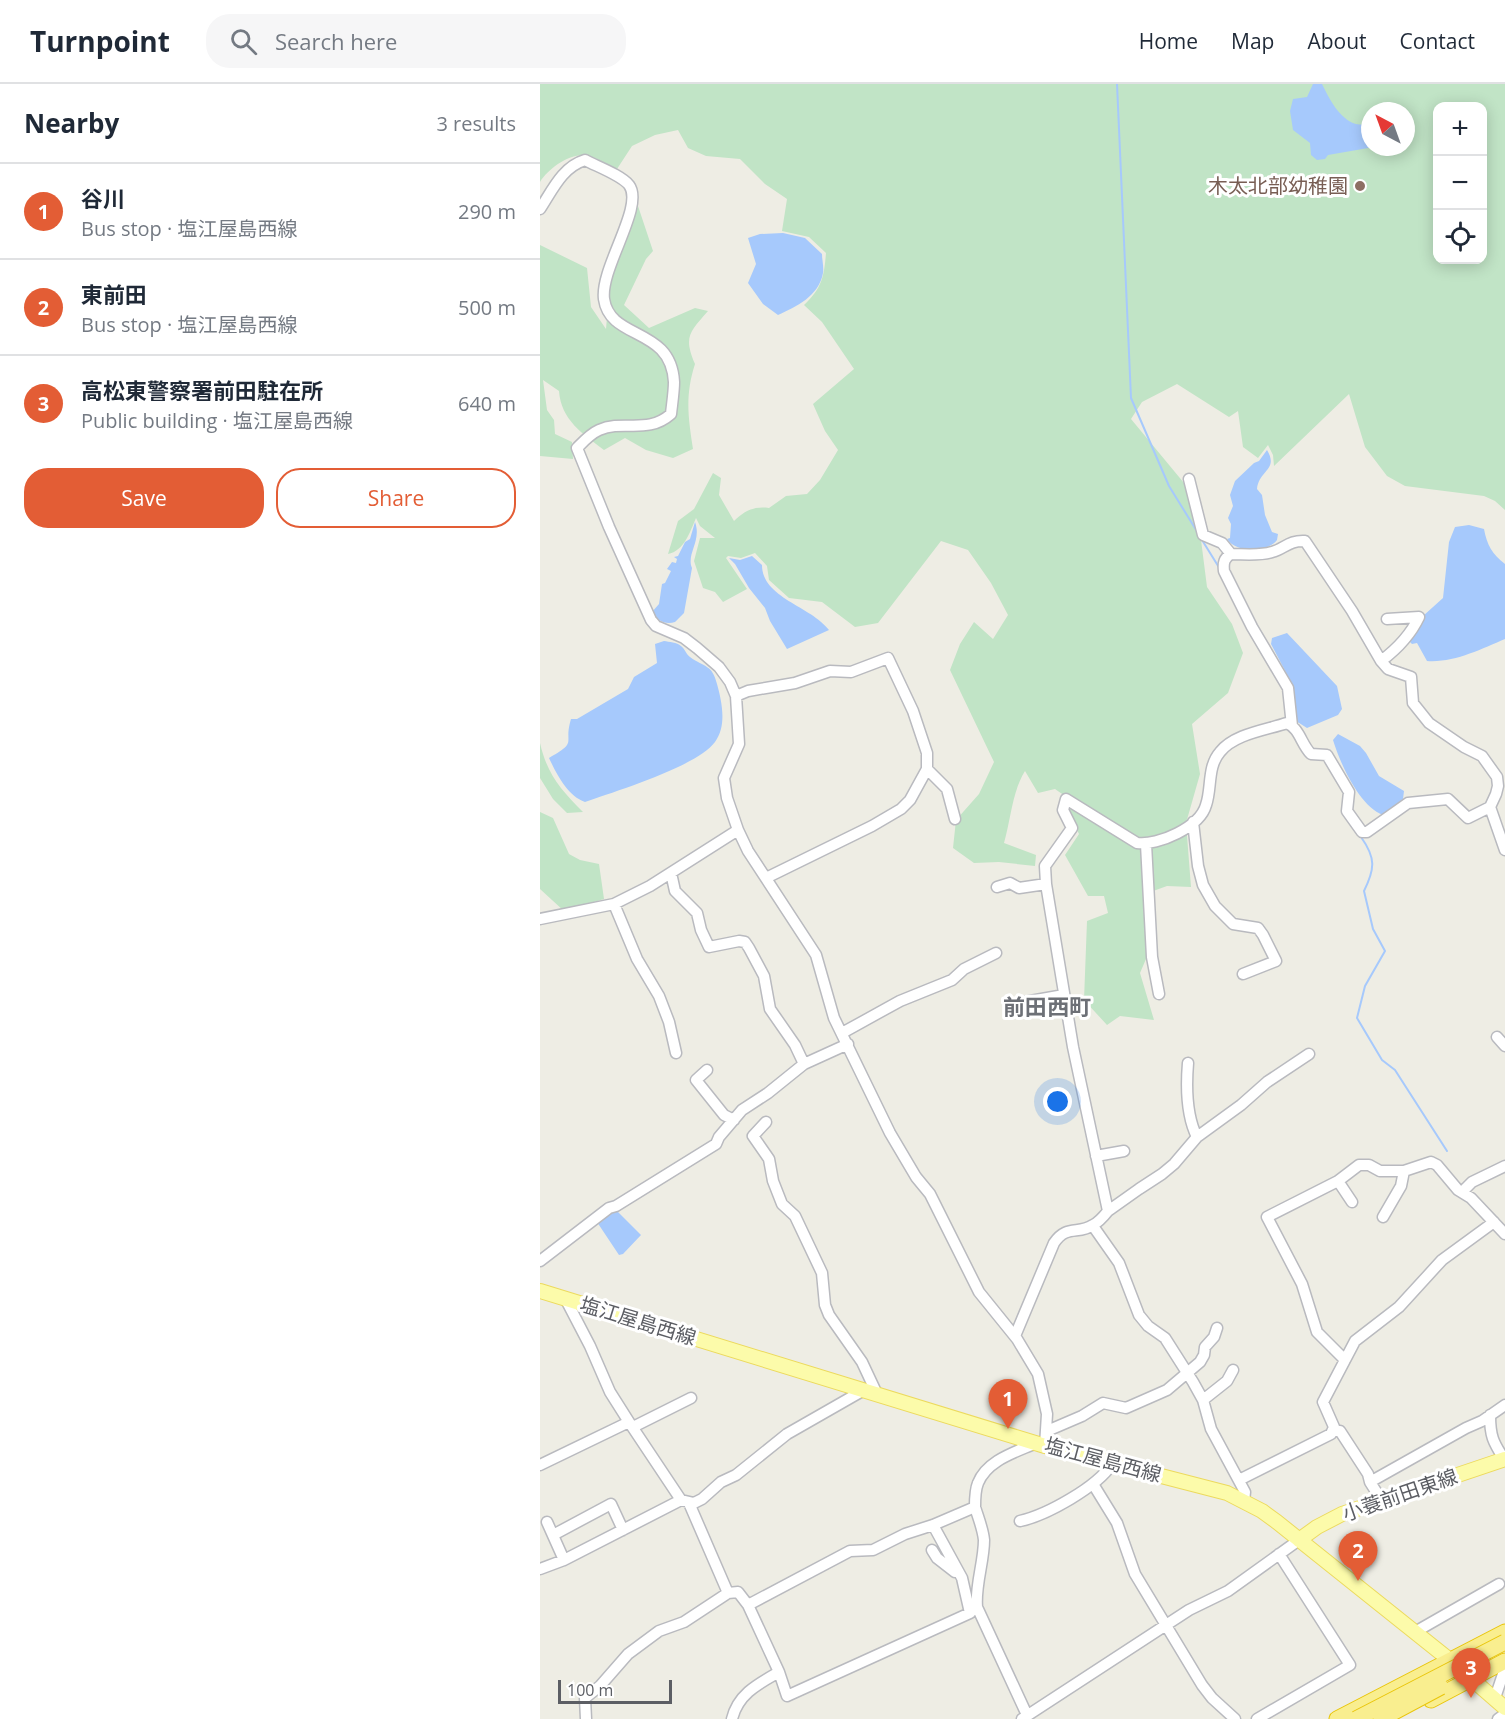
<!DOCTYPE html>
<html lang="en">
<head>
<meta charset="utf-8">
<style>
  :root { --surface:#fff; --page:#f6f6f7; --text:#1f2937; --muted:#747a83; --line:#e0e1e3; --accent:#e35d35 }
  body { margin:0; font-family:"Open Sans","Noto Sans JP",sans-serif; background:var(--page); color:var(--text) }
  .controls { position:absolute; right:18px; top:18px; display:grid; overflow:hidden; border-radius:12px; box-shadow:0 3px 15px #0003 }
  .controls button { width:54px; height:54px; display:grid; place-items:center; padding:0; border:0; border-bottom:2px solid var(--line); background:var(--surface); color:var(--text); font:30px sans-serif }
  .compass { position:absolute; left:821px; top:18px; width:54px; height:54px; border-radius:50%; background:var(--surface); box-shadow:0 3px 15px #0003; rotate:319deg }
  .scale { position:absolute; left:18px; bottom:15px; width:114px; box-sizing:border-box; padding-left:6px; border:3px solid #5c5e64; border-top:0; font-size:16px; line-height:21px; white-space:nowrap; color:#5c5e64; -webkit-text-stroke:4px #fff; paint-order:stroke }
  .you { position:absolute; left:518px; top:1018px; width:21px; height:21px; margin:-15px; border:4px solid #fff; border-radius:50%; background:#1a73e8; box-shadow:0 0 0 9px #1a73e833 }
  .badge { display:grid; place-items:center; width:39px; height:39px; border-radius:50%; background:var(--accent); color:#fff; font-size:20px; font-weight:700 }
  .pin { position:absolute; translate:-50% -50px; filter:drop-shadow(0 2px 3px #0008) }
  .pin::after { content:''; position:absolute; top:32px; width:21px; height:18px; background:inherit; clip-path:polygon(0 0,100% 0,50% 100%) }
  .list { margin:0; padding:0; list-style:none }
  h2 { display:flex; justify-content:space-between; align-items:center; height:78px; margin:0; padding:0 24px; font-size:26px }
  h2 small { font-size:20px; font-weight:400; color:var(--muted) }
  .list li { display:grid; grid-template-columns:39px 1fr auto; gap:18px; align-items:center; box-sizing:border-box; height:96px; padding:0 24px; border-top:2px solid var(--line) }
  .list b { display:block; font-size:22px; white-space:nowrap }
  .list p { margin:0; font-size:20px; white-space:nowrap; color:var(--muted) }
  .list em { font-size:20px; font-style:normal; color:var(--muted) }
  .actions { display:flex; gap:12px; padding:18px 24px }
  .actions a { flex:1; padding:14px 0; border:2px solid var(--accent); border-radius:24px; text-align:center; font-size:21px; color:var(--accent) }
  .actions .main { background:var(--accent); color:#fff }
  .icon { flex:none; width:33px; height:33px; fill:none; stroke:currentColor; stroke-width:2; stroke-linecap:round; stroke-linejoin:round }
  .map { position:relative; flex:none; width:965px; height:1635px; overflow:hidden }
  header { display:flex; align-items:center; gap:36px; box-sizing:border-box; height:84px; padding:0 30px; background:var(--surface); border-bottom:2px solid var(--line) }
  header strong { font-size:28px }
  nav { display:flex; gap:33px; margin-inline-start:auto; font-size:21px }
  .search { width:420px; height:54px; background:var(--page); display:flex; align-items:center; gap:15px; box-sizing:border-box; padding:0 21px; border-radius:24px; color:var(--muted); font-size:22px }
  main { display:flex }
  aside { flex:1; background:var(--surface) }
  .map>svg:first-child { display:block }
  .green { fill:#c1e4c6; fill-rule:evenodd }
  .water { fill:#a6c9fc }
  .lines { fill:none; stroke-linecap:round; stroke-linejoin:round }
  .stream { stroke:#a6c9fc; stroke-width:2 }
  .minor-casing { stroke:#b9babf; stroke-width:13 }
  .major-casing { stroke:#ecda5e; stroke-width:16 }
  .highway-casing { stroke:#e9c509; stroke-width:17 }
  .minor { stroke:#fff; stroke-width:10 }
  .major { stroke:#fcfbaa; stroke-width:14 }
  .highway { stroke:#f9ee8f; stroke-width:15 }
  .highway-bridge-casing { stroke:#e9c509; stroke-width:17; stroke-linecap:butt }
  .highway-bridge { stroke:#f9ee8f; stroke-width:15 }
  .education-dot { fill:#8d6e63; stroke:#fff; stroke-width:2 }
  .labels { text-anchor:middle; stroke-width:6; stroke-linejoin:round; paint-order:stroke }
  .education-label { font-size:20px; fill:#785e54; stroke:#fff; text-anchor:end }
  .street-label { font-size:20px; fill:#5c5e64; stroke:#fff }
  .quarter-label { font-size:22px; font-weight:bold; fill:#6d7076; stroke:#fff }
</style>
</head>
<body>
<header>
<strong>Turnpoint</strong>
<div class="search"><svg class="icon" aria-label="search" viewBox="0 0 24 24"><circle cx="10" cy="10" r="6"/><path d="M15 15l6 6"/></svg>Search here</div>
<nav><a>Home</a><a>Map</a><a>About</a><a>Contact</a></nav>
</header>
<main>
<aside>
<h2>Nearby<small>3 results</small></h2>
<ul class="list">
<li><span class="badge">1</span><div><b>谷川</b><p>Bus stop · 塩江屋島西線</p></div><em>290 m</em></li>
<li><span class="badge">2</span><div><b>東前田</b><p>Bus stop · 塩江屋島西線</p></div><em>500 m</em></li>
<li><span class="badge">3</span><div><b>高松東警察署前田駐在所</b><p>Public building · 塩江屋島西線</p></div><em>640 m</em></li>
</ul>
<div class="actions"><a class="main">Save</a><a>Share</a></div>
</aside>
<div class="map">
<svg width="965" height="1635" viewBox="0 0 965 1635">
  <rect width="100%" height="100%" fill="#eeede4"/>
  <!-- green -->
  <path class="green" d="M0 0H965V426L955 417 944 412 865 402 847 392 825 363 809 310 734 382 733 371 728 361 718 374 703 363 698 327 689 333 637 300 602 318 591 335 644 399 660 448 667 503 692 540 703 569 688 609 652 640 660 690 646 739 651 803 627 802 605 810 609 868 600 889 614 936 580 932 567 941 544 916 547 837 568 829 564 812H548L525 771 539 750 528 728 525 712 515 705 498 709 485 687C472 708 471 735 464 759L496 771 495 782 459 778 434 779 413 764 416 736 439 710 454 678 410 586 420 560 434 538 453 555 468 531 451 499 428 466 401 457 338 539 315 543 282 518 249 514 229 496 227 482 215 469 201 474 188 472 186 474 207 505 183 518 175 508 163 504 154 477 160 454H175L160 442 156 434C150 448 144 467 128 470L138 437 154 425 173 389 181 394 179 411 194 437C204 427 214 422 229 424L246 412 267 410 280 396 298 366 285 347 273 320 314 285 282 238 264 221C282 204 284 193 286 169L269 153 242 147 247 115 225 100 200 75 166 72 148 64 138 46 115 51 92 62 77 85C68 81 59 75 50 72 32 67 9 84 0 98ZM898 22H942V176H898ZM830 27H866V63H830Z
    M98 122 113 167 106 175 84 221 109 244 155 224 168 227C150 248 143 252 155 280 145 311 148 333 153 365L133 374 106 366 85 354 64 366C43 350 21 336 19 307L3 296 7 326 14 336 15 350 32 358 33 375 0 372V161L47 184 51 223 66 245 70 199 77 174Z
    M0 659C7 690 21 706 43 728L27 729 13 715 0 694Z
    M0 728 13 734 29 770 40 776 59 780 64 815 24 827 0 805Z"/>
  <!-- water -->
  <path class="water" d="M773 0H782C789 14 799 35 816 40 820 41 825 40 830 41V63H834L788 71 785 75 777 76 771 71 770 59 753 46 750 27 753 15 767 13Z
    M243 149 265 154 282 170C282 176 284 183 283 189 279 212 256 223 238 231L223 220 208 199 216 180 208 154 220 150Z
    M727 366C739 386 719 386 717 405L722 411 725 431 732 448 738 450 737 456C727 469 696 469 687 455L690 454 691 440 688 434 693 422 690 411 695 397 714 379 719 377Z
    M155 438C162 457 146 470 152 484L144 529 135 538C126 541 116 537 112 528L119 520 122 500 125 499 131 487 127 485 132 478 136 479 137 475 134 473 138 472 145 458 150 455Z
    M929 441 944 445C947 461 952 470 965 480V555C941 565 914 579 887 577L877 559 872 560 868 556 883 532 903 514 909 458 915 443Z
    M212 472 222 481C222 514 271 522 289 546L247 565 230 537 225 524 209 504 195 480 189 474 200 476Z
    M747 549 797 602 802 625 798 631 767 644 756 637 753 602 731 560 732 554Z
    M124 557C129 558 137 558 141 562 145 565 146 570 150 573 165 584 172 580 177 600 182 618 187 642 175 658 156 683 76 707 45 718 28 712 17 691 9 674 39 657 23 661 31 635H37L88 605 94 593 117 579 115 560Z
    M798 650 820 662 826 669 839 692 864 707 863 715 843 731C819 722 800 679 793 656Z
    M75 1125 101 1151 83 1170 79 1171 57 1138Z"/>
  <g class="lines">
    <!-- stream -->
    <path class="stream" d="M577 0 591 314 629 402 658 449
      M662 456 680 485
      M821 753C836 774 835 785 824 807L833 845 845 867 825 902 817 934 842 976 855 986 907 1067"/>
    <!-- minor casing -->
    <g class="minor-casing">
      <path id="minor" d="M0 125C12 107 22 83 45 76 56 82 81 91 89 101 105 122 60 184 64 215 70 257 131 242 134 298 134 308 132 320 131 330 107 351 84 335 59 346 50 350 43 358 37 364L69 443 111 536 116 542 144 554 157 564 179 583 190 598 196 612 199 660 184 694 187 714 198 746 208 767 276 871 294 934 350 1049 376 1093 390 1110 439 1208 477 1255 498 1290 507 1330 505 1362
        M691 470C684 474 683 479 684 487L712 543 748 604 752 642
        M841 577C857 565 870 552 879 533L847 535
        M196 612 208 607 255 599 290 587 311 588 348 574 373 627 387 669V685L407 705 415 735
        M950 723 965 766
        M653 738 658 782 663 801 675 822 693 840 718 844 723 851 736 877 703 890
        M606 760 612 873 619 910
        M131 789 135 807 157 829 161 846 169 863 199 857 205 858 209 864 224 892 230 925 255 961 264 980
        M226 794 332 742 361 725 370 716 387 685
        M457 803 470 799 479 804 506 800
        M74 820 97 875 119 912 129 938 136 969
        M0 835 74 820 110 802 198 746
        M479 919 524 911
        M302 949 360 917 412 896 424 885 456 869
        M957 953 965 962
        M167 986 156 996 184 1031 194 1036
        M226 1038 213 1052 229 1075 233 1097 242 1120 255 1132 282 1189 285 1221 289 1231 322 1278 337 1310
        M657 1053 701 1021 727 998 769 970
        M556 1072 584 1067
        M798 1097 819 1081H829L840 1087H864L891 1078 897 1081 918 1106 931 1114 965 1150
        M922 1108 932 1098 965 1082
        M568 1127 599 1105 622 1090 634 1080 657 1053C646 1031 646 1003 648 979
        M843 1133 861 1102 864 1087
        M553 1142 579 1179 599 1231 608 1242 625 1254 653 1298 663 1316 671 1345 705 1408 704 1417
        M0 1177 69 1124 76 1122 176 1060 179 1053 202 1026 228 1009 264 980 308 960
        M475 1252 514 1159C527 1140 538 1151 553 1141 559 1138 564 1132 568 1127L533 963 506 800 505 782 532 744 523 726 526 715 597 759C618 762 660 743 666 721 672 704 667 683 680 668 694 650 726 646 747 639 760 645 761 660 771 670L787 671 809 708 807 727 822 748H827L868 719 908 715 928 734 950 723 956 710 958 702 957 693 942 672 924 663 889 639 873 619 871 593 848 585 841 577 812 527 765 457C749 456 744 465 732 468 720 472 704 470 691 470L682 459 663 451 649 395
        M805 1276 777 1248 762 1200 727 1133 798 1097 812 1118
        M663 1316 687 1297 693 1286
        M950 1331C950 1352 953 1358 964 1375
        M89 1338 141 1416 154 1419 162 1415 181 1398 196 1391 247 1350 324 1306
        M93 1343 151 1314
        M507 1347 542 1332 563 1319 586 1324 627 1306 660 1278 664 1271 665 1263 674 1253 677 1244
        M793 1347H800L828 1390 830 1398
        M0 1381 89 1338 70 1308 50 1262 25 1214
        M699 1396 791 1350 794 1343 783 1318 815 1257 859 1223 902 1176 954 1138
        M553 1400 577 1439 595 1490 662 1601 672 1614 695 1635
        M842 1417 830 1398 926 1344 942 1337 965 1321
        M435 1423C438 1433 443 1445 444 1456 444 1478 435 1501 437 1523L487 1631
        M480 1437C507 1431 557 1403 572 1380
        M7 1438 24 1476
        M13 1451 71 1420 83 1446
        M392 1466 397 1474 415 1488
        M0 1485 24 1476 141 1416
        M188 1509 198 1508 208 1521 239 1588C218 1600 198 1610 192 1635
        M208 1521 310 1467 333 1466 365 1450 393 1441 435 1423C435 1415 435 1406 438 1399 447 1376 476 1368 496 1359
        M875 1548 959 1500
        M239 1588 247 1612 430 1529 422 1494 393 1441
        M955 1614 965 1584
        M46 1635 45 1614 60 1602 88 1570 119 1547 144 1538 188 1509 149 1419
        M482 1635 649 1526 688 1507 759 1456
        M717 1635 810 1581 739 1470
        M958 1635 965 1630"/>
    </g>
    <!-- major casing -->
    <g class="major-casing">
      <path id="major" d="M0 1207 505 1362 687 1409 722 1427 737 1438 911 1577 965 1624
        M759 1456 777 1443 802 1430 965 1375"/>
    </g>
    <!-- highway casing -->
    <g class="highway-casing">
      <path id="highway" d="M891 1616 965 1577
        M797 1635 965 1548"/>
    </g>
    <!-- minor -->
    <use href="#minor" class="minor"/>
    <!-- major -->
    <use href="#major" class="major"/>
    <!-- highway -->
    <use href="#highway" class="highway"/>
    <!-- highway-bridge casing -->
    <g class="highway-bridge-casing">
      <path id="highway-bridge" d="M816 1635 965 1558
        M841 1635 901 1603"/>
    </g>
    <!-- highway-bridge -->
    <use href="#highway-bridge" class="highway-bridge"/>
  </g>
  <!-- markers -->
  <circle class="education-dot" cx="820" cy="102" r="6"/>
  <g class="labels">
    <!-- education labels -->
    <g class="education-label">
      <text x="808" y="109">木太北部幼稚園</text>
    </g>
    <!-- street labels -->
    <g class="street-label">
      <text transform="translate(98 1237) rotate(17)" y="7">塩江屋島西線</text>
      <text transform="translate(563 1376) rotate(15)" y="7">塩江屋島西線</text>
      <text transform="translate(860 1411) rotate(-19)" y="7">小蓑前田東線</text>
    </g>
    <!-- quarter labels -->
    <g class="quarter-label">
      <text x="507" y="931">前田西町</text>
    </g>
  </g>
</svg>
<div class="controls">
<button>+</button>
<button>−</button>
<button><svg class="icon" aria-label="locate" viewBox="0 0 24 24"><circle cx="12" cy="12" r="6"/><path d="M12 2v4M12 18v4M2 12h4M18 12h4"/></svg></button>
</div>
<svg class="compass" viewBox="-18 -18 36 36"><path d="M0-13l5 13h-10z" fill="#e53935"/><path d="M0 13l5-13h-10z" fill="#747a83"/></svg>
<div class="scale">100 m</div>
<div class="you"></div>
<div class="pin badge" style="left:468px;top:1345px">1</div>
<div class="pin badge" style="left:818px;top:1497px">2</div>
<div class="pin badge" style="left:931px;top:1614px">3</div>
</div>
</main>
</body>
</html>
